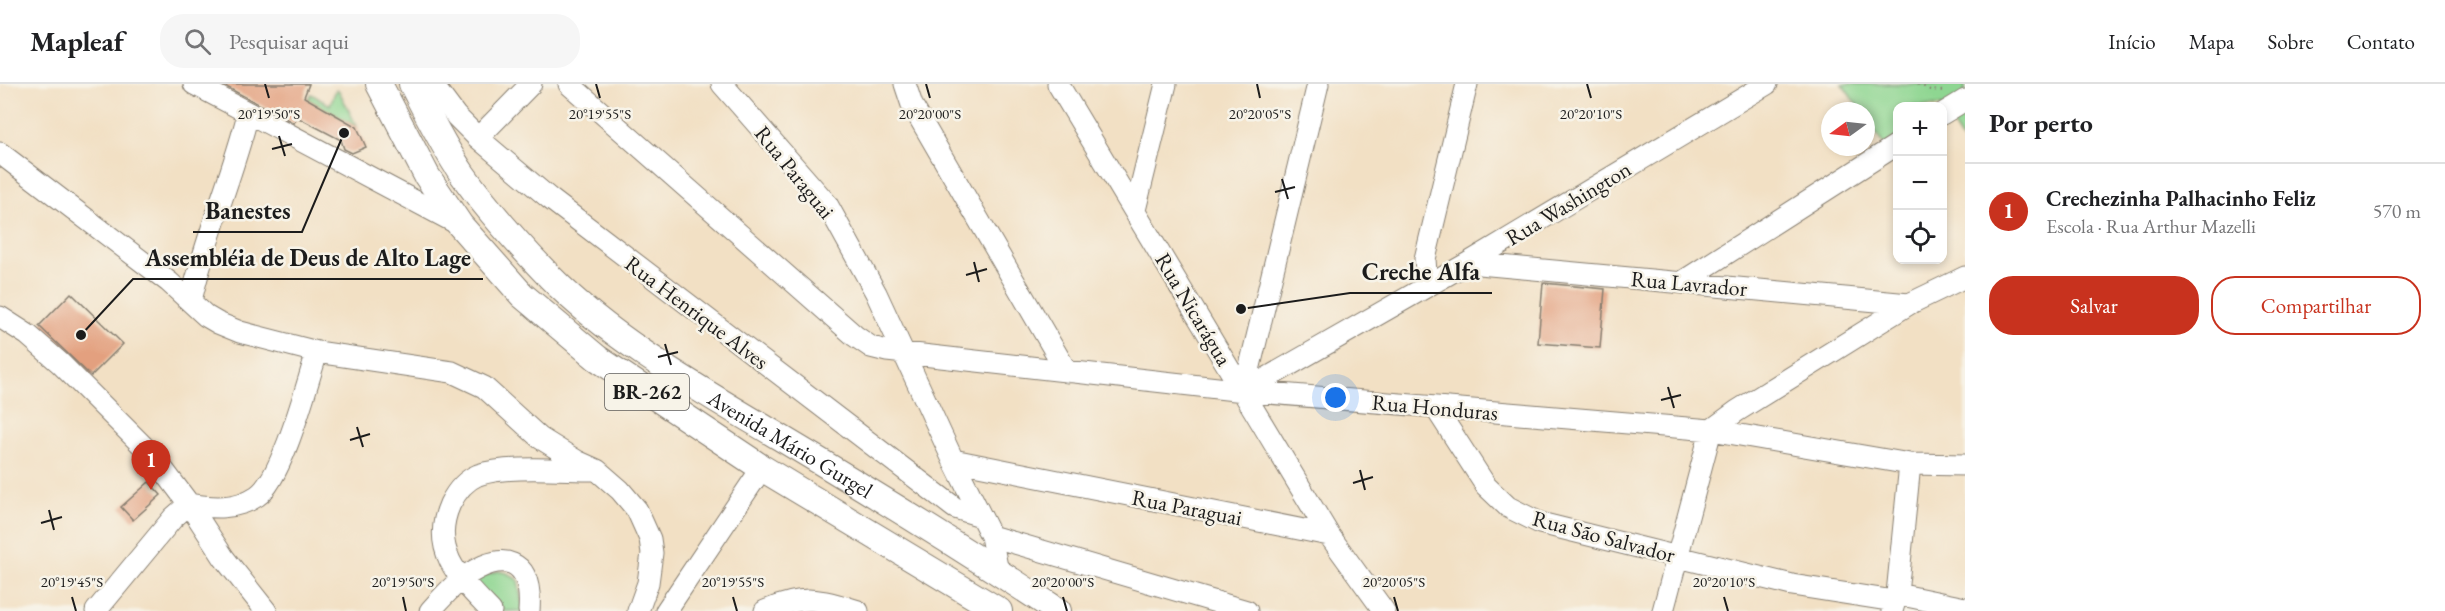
<!DOCTYPE html>
<html lang="pt">
<head>
<meta charset="utf-8">
<style>
  :root { --surface:#fff; --page:#f6f6f6; --text:#202124; --muted:#757577; --line:#e0e0e0; --accent:#c8321e }
  body { margin:0; font-family:"EB Garamond",serif; background:var(--page); color:var(--text) }
  .controls { position:absolute; right:18px; top:18px; display:grid; overflow:hidden; border-radius:12px; box-shadow:0 3px 9px #0003 }
  .controls button { width:54px; height:54px; display:grid; place-items:center; padding:0; border:0; border-bottom:2px solid var(--line); background:var(--surface); color:var(--text); font:30px sans-serif }
  .compass { position:absolute; left:1821px; top:18px; width:54px; height:54px; border-radius:50%; background:var(--surface); box-shadow:0 3px 9px #0003; rotate:255deg }
  .you { position:absolute; left:1336px; top:314px; width:21px; height:21px; margin:-15px; border:4px solid #fff; border-radius:50%; background:#1a73e8; box-shadow:0 0 0 9px #1a73e833 }
  .badge { display:grid; place-items:center; width:39px; height:39px; border-radius:50%; background:var(--accent); color:#fff; font-size:20px; font-weight:700 }
  .pin { position:absolute; translate:-50% -50px; filter:drop-shadow(0 2px 3px #0008) }
  .pin::after { content:''; position:absolute; top:32px; width:21px; height:18px; background:inherit; clip-path:polygon(0 0,100% 0,50% 100%) }
  .list { margin:0; padding:0; list-style:none }
  h2 { display:flex; justify-content:space-between; align-items:center; height:78px; margin:0; padding:0 24px; font-size:26px }
  h2 small { font-size:20px; font-weight:400; color:var(--muted) }
  .list li { display:grid; grid-template-columns:39px 1fr auto; gap:18px; align-items:center; box-sizing:border-box; height:96px; padding:0 24px; border-top:2px solid var(--line) }
  .list b { display:block; font-size:22px; white-space:nowrap }
  .list p { margin:0; font-size:20px; white-space:nowrap; color:var(--muted) }
  .list em { font-size:20px; font-style:normal; color:var(--muted) }
  .actions { display:flex; gap:12px; padding:18px 24px }
  .actions a { flex:1; padding:14px 0; border:2px solid var(--accent); border-radius:24px; text-align:center; font-size:21px; color:var(--accent) }
  .actions .main { background:var(--accent); color:#fff }
  .icon { flex:none; width:33px; height:33px; fill:none; stroke:currentColor; stroke-width:2; stroke-linecap:round; stroke-linejoin:round }
  .map { position:relative; flex:none; width:1965px; height:527px; overflow:hidden }
  header { display:flex; align-items:center; gap:36px; box-sizing:border-box; height:84px; padding:0 30px; background:var(--surface); border-bottom:2px solid var(--line) }
  header strong { font-size:28px }
  nav { display:flex; gap:33px; margin-inline-start:auto; font-size:21px }
  .search { width:420px; height:54px; background:var(--page); display:flex; align-items:center; gap:15px; box-sizing:border-box; padding:0 21px; border-radius:24px; color:var(--muted); font-size:22px }
  main { display:flex }
  aside { flex:1; background:var(--surface) }
  .map>svg:first-child { display:block }
  .green { fill:#8ed691; stroke:#557956; stroke-width:1.5 }
  .building { fill:#e3a07f }
  .lines { fill:none; stroke-linecap:round; stroke-linejoin:round }
  .minor-casing { stroke:#877e70; stroke-width:23 }
  .major-casing { stroke:#877e70; stroke-width:28 }
  .path { stroke:#877e70; stroke-width:2; stroke-dasharray:1.5 4.5; stroke-linecap:butt }
  .minor { stroke:#fff; stroke-width:21 }
  .major { stroke:#fff; stroke-width:26 }
  .ticks { fill:none; stroke:#1c1c1c; stroke-width:2 }
  .labels { text-anchor:middle; stroke-width:5; stroke-linejoin:round; paint-order:stroke }
  .shield { fill:#f7f3e8; stroke:#5e5c59; stroke-width:1.5 }
  .shield-label { font-size:21px; font-weight:bold; fill:#1c1c1c }
  .street-label { font-size:22px; fill:#1c1c1c; stroke:#f7f3e8 }
  .ticks-label { font-size:15px; text-anchor:middle; fill:#1c1c1c; stroke:#f7f3e8; stroke-width:5; stroke-linejoin:round; paint-order:stroke }
  .leader { fill:none; stroke:#1c1c1c; stroke-width:2 }
  .callout-dot { fill:#1c1c1c; stroke:#f7f3e8; stroke-width:2 }
  .callout-label { font-size:24px; text-anchor:middle; font-weight:bold; fill:#1c1c1c; stroke:#f7f3e8; stroke-width:5; stroke-linejoin:round; paint-order:stroke }
</style>
</head>
<body>
<header>
<strong>Mapleaf</strong>
<div class="search"><svg class="icon" aria-label="search" viewBox="0 0 24 24"><circle cx="10" cy="10" r="6"/><path d="M15 15l6 6"/></svg>Pesquisar aqui</div>
<nav><a>Início</a><a>Mapa</a><a>Sobre</a><a>Contato</a></nav>
</header>
<main>
<div class="map">
<svg width="1965" height="527" viewBox="0 0 1965 527">
  <rect width="100%" height="100%" fill="#f7f3e8"/>
  <filter id="ink" filterUnits="userSpaceOnUse"><feTurbulence type="fractalNoise" baseFrequency=".0167" numOctaves="2"/><feDisplacementMap in="SourceGraphic" scale="12" xChannelSelector="R" yChannelSelector="G"/><feConvolveMatrix kernelMatrix="1 2 1 2 8 2 1 2 1" color-interpolation-filters="sRGB"/></filter>
  <filter id="wash" filterUnits="userSpaceOnUse"><feTurbulence type="fractalNoise" baseFrequency=".008" numOctaves="4" result="noise"/><feDisplacementMap in="SourceGraphic" scale="24" xChannelSelector="R" yChannelSelector="G"/><feGaussianBlur stdDeviation="1.35" result="paint"/><feColorMatrix in="noise" values="0 0 0 0 0 0 0 0 0 0 0 0 0 0 0 0 0 1.4 0 .05"/><feComposite in="paint" operator="in"/></filter>
  <g filter="url(#wash)">
    <rect width="100%" height="100%" fill="#f2e0c4"/>
    <!-- green -->
    <path class="green" d="M1842 0H1965V61L1952 40 1943 46 1942 22H1898L1897 74 1894 76 1866 35V27H1861Z
      M336 6 339 7 357 43 308 15 311 10 330 21Z
      M498 487 507 489 518 496 523 527H499L473 500 479 493Z"/>
    <g id="blocks">
      <!-- building -->
      <path class="building" d="M221 0H309L304 13 357 43 366 63 352 69 344 65 341 56 297 33 294 39Z
        M1543 199 1605 205 1600 264 1538 259Z
        M71 209 123 260 91 292 39 242Z
        M149 398 161 411 133 436 121 423Z"/>
    </g>
  </g>
  <g filter="url(#ink)">
    <use href="#blocks" fill-opacity="0" stroke="#877e70" stroke-width="1.5"/>
    <g class="lines">
      <!-- minor casing -->
      <g class="minor-casing">
        <path id="minor" d="M194 0 460 141
          M432 0 456 32 478 54 549 114 955 424 981 432
          M569 0 855 252 871 263 887 267 1244 307 1711 346 1910 380 1965 381
          M722 0 827 120 876 209 953 376 991 452
          M905 0 912 21 1067 288
          M1058 0 1329 451 1384 527
          M1942 30 1965 16
          M478 54 531 0
          M0 69 169 198 206 232 218 239 240 248 317 268 452 288 484 303 540 354 577 377 597 386 620 406 637 426 650 455 652 469 648 499 638 527
          M1135 126 1166 0
          M1468 179 1909 220
          M1682 198 1898 60
          M1427 202 1425 175 1467 0
          M191 217C205 154 232 94 248 30
          M0 233 28 251 60 279 153 372 189 420 224 474 266 527
          M1244 307 1468 179 1767 0
          M1244 307 1318 0
          M1435 323 1486 402 1508 423 1540 439 1792 501 1894 517
          M953 376 1329 451
          M189 420C212 424 236 426 257 412 282 396 307 300 317 268
          M998 488 991 452 1247 527
          M1897 510 1965 524
          M96 527 173 434 189 420
          M430 527C440 516 451 503 463 494 503 465 533 474 529 527
          M491 527C461 496 429 467 450 420 456 408 466 396 478 391 508 381 561 386 593 386
          M666 527 762 384
          M765 527C802 511 820 514 858 527
          M1663 527 1711 346 1737 327 1909 220 1965 193
          M1892 527 1897 510 1910 380"/>
      </g>
      <!-- major casing -->
      <g class="major-casing">
        <g id="major">
          <path d="M379 0 427 92 460 141 522 211 597 274 762 384 999 527"/>
          <path id="s1" d="M412 0C428 31 443 62 463 91 489 128 520 162 551 194 614 258 705 308 781 354 875 410 967 467 1058 527"/>
        </g>
      </g>
      <!-- path -->
      <path class="path" d="M1918 0 1930 6 1946 7"/>
      <!-- minor -->
      <use href="#minor" class="minor"/>
      <!-- major -->
      <use href="#major" class="major"/>
    </g>
  </g>
  <!-- ticks -->
  <path class="ticks" d="M265 0 269 14M596 0 600 14M926 0 930 14M1257 0 1260 14M1587 0 1591 14M279 52 285 72M272 65 292 60M1282 95 1288 115M1275 108 1295 103M974 178 979 198M966 191 987 185M665 260 671 281M658 273 678 268M1668 303 1674 324M1661 316 1681 311M357 343 363 363M350 356 370 350M1360 386 1365 406M1353 399 1373 393M49 426 54 446M41 439 62 433M72 513 76 527M403 513 406 527M733 513 737 527M1063 513 1067 527M1394 513 1398 527M1724 513 1728 527"/>
  <g class="labels">
    <!-- shield labels -->
    <rect class="shield" x="605" y="290" width="84" height="36" rx="4.5"/>
    <g class="shield-label">
      <text x="647" y="315">BR-262</text>
    </g>
    <!-- street labels -->
    <g class="street-label">
      <text transform="translate(795 88) rotate(51)" y="8">Rua Paraguai</text>
      <text transform="translate(1568 119) rotate(-31)" y="8">Rua Washington</text>
      <text transform="translate(1689 199) rotate(5)" y="8">Rua Lavrador</text>
      <text transform="translate(1194 225) rotate(59)" y="8">Rua Nicarágua</text>
      <text transform="translate(697 228) rotate(37)" y="8">Rua Henrique Alves</text>
      <text transform="translate(1435 323) rotate(5)" y="8">Rua Honduras</text>
      <text dy="8" stroke="none"><textPath href="#s1" startOffset="532">Avenida Mário Gurgel</textPath></text>
      <text transform="translate(1187 423) rotate(11)" y="8">Rua Paraguai</text>
      <text transform="translate(1604 452) rotate(15)" y="8">Rua São Salvador</text>
    </g>
  </g>
  <g class="ticks-label">
    <text x="269" y="35">20°19'50"S</text>
    <text x="600" y="35">20°19'55"S</text>
    <text x="930" y="35">20°20'00"S</text>
    <text x="1260" y="35">20°20'05"S</text>
    <text x="1591" y="35">20°20'10"S</text>
    <text x="72" y="503">20°19'45"S</text>
    <text x="403" y="503">20°19'50"S</text>
    <text x="733" y="503">20°19'55"S</text>
    <text x="1063" y="503">20°20'00"S</text>
    <text x="1394" y="503">20°20'05"S</text>
    <text x="1724" y="503">20°20'10"S</text>
  </g>
  <!-- callouts -->
  <path class="leader" d="M344 49L302 148H193M81 251L133 195H483M1241 225L1350 209H1492"/>
  <g class="callout-dot">
    <circle cx="344" cy="49" r="6"/>
    <circle cx="81" cy="251" r="6"/>
    <circle cx="1241" cy="225" r="6"/>
  </g>
  <g class="callout-label">
    <text x="248" y="135">Banestes</text>
    <text x="308" y="182">Assembléia de Deus de Alto Lage</text>
    <text x="1421" y="196">Creche Alfa</text>
  </g>
</svg>
<div class="controls">
<button>+</button>
<button>−</button>
<button><svg class="icon" aria-label="locate" viewBox="0 0 24 24"><circle cx="12" cy="12" r="6"/><path d="M12 2v4M12 18v4M2 12h4M18 12h4"/></svg></button>
</div>
<svg class="compass" viewBox="-18 -18 36 36"><path d="M0-13l5 13h-10z" fill="#e53935"/><path d="M0 13l5-13h-10z" fill="#757577"/></svg>
<div class="you"></div>
<div class="pin badge" style="left:151px;top:406px">1</div>
</div>
<aside>
<h2>Por perto<small></small></h2>
<ul class="list">
<li><span class="badge">1</span><div><b>Crechezinha Palhacinho Feliz</b><p>Escola · Rua Arthur Mazelli</p></div><em>570 m</em></li>
</ul>
<div class="actions"><a class="main">Salvar</a><a>Compartilhar</a></div>
</aside>
</main>
</body>
</html>
